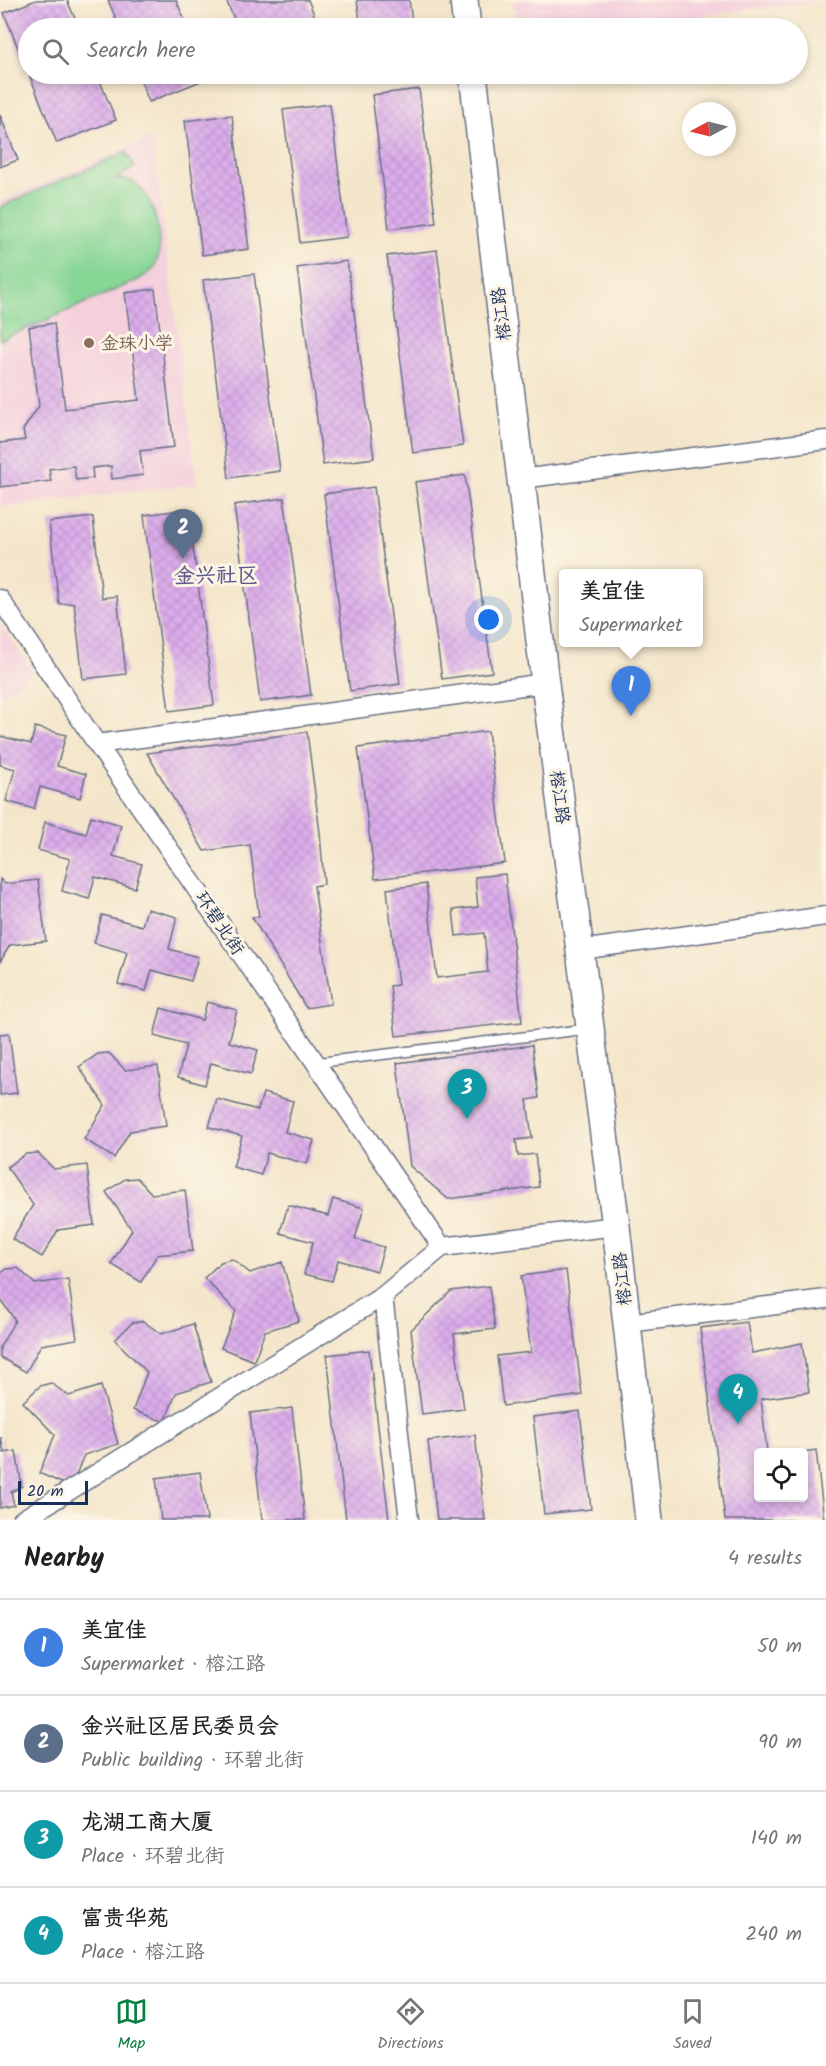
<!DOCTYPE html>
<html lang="en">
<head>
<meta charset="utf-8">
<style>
  :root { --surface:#fff; --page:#f2f2f2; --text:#202124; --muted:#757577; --line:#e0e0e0; --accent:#0b8043 }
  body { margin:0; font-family:Kalam,"LXGW WenKai TC",sans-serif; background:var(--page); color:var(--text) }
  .controls { position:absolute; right:18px; bottom:18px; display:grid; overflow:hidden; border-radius:6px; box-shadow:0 3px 9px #0003 }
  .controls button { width:54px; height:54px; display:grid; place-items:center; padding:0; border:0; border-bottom:2px solid var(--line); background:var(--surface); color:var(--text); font:30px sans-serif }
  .compass { position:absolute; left:682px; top:102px; width:54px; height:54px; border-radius:50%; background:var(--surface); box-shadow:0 3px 9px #0003; rotate:263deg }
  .scale { position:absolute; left:18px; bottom:15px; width:70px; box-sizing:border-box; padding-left:6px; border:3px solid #1b2f5e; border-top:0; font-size:16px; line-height:21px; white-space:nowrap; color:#1b2f5e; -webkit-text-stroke:4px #fcf5e5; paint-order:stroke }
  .you { position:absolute; left:489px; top:620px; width:21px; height:21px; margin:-15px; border:4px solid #fff; border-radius:50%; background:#1a73e8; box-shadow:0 0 0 9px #1a73e833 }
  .badge { display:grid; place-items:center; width:39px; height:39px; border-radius:50%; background:var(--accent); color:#fff; font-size:20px; font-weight:700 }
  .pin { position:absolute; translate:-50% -50px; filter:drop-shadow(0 2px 3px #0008) }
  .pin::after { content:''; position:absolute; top:32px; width:21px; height:18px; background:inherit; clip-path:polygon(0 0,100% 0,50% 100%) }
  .popup { position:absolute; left:559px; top:569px; width:144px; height:78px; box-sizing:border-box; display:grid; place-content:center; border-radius:6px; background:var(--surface); filter:drop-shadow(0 2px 4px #0005); font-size:20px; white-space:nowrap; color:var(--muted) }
  .popup b { font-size:22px; color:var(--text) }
  .popup::after { content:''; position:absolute; left:50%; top:100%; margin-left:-12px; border:12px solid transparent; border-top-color:var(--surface) }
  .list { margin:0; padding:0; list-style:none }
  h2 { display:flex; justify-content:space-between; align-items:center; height:78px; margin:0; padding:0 24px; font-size:26px }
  h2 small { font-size:20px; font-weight:400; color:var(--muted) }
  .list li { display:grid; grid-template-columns:39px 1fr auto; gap:18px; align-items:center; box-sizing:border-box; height:96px; padding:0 24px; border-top:2px solid var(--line) }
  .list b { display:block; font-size:22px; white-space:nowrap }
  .list p { margin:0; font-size:20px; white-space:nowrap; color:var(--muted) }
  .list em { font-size:20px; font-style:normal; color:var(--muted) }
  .icon { flex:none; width:33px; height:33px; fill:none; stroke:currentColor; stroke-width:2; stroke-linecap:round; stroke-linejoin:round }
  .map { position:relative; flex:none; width:826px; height:1520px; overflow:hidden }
  .search { position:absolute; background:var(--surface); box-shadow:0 3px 9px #0003; left:18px; right:18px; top:18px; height:66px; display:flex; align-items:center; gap:15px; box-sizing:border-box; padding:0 21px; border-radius:33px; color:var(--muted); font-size:22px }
  .sheet { height:462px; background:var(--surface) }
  nav { display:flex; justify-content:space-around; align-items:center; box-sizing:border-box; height:84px; border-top:2px solid var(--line); background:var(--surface); font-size:16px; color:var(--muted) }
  nav a { display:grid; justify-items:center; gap:3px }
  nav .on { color:var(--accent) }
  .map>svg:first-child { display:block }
  .built { fill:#f4cfdc }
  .green { fill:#87d696; stroke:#51827a; stroke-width:1.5 }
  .building { fill:url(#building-cross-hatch) }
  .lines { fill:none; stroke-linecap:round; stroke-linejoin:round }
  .lane-casing { stroke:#676f84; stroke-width:12 }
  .street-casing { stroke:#676f84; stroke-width:21 }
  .secondary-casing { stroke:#676f84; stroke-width:30 }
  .lane { stroke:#fff; stroke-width:9 }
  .street { stroke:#fff; stroke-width:18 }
  .secondary { stroke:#fff; stroke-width:27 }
  .education-dot { fill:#8d6e63; stroke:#fcf5e5; stroke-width:2 }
  .labels { text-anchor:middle; stroke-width:6; stroke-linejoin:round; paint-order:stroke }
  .street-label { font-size:18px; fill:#1b2f5e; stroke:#fcf5e5 }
  .education-label { font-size:18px; fill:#785e54; stroke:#fcf5e5; text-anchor:start }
  .quarter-label { font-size:21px; font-weight:bold; fill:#5f5b8f; stroke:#fcf5e5 }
</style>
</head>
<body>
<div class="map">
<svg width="826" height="1520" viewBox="0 0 826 1520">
  <defs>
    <pattern id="building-cross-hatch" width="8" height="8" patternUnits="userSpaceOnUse" patternTransform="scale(1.5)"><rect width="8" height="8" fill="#dcadeb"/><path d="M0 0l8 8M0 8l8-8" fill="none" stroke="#bc95cc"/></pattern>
  </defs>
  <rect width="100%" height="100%" fill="#fcf5e5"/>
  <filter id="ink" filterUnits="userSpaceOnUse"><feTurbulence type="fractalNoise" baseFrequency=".0167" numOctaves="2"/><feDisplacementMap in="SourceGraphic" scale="12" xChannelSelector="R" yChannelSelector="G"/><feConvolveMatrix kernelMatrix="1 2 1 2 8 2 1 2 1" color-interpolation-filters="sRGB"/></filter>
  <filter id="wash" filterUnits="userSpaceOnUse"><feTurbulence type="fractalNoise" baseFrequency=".008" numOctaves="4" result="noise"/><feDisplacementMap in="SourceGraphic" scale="24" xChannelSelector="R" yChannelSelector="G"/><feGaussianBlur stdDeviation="1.35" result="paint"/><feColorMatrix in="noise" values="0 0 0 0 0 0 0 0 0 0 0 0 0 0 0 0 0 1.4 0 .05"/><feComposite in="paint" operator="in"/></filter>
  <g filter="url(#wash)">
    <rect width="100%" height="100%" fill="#f4e6cb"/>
    <!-- built -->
    <path class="built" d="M513 0H823L609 28H516Z
      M152 137 197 484 0 507V202Z
      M0 624 33 672 0 697Z"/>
    <!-- green -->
    <path class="green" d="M126 152 135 167 115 179C119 180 126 178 129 180 154 188 168 248 153 269 150 273 142 277 138 280L0 340V207Z"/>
    <g id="blocks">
      <!-- building -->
      <path class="building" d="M36 0H67L79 28H28V73L4 13Z
        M108 0H176L188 28H120Z
        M226 0H308L319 27 315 28H238Z
        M357 0H409L413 28H361Z
        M29 74H97L116 120 57 143Z
        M138 74H206L208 78 149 102Z
        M419 89 436 223 389 229 372 95Z
        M330 104 347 237 300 243 283 110Z
        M0 115 18 160 0 167Z
        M232 115 249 249 202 255 185 121Z
        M437 250 463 446 413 453 387 256Z
        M347 261 374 458 323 465 297 268Z
        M254 274 280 471 229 478 203 280Z
        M155 289 174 447 140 451 143 475 112 479 111 466 92 468 93 478 76 480 74 466 49 469 51 481 0 487V443L25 440 23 430 39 406 29 327 54 323 65 409 139 400 125 293Z
        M465 475 492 672 442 679 415 482Z
        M374 487 400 684 350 691 324 494Z
        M284 498 311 695 260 702 234 505Z
        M188 509 214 705 169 711 144 515Z
        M93 517 102 598 117 596 126 674 83 679 74 603 59 604 49 522Z
        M35 727 66 735 57 766 86 774 80 798 40 787 34 809 6 801 15 769 0 765V736L31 744Z
        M488 731 505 863 375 879 358 748Z
        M307 732 320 833 324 884 314 886 331 1004 306 1008 252 917H259L250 845 204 851 147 753Z
        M91 816 121 825 113 856 142 864 135 888 95 877 89 899 62 891 70 859 38 850 45 822 86 834Z
        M505 874 522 1022 396 1036 390 986 398 985 387 889 426 884 437 978 488 972 484 933 456 936 453 910 478 907 475 877Z
        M0 879 5 884 38 880 46 941 10 945 0 962Z
        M147 909 177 917 169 949 198 957 191 981 152 970 146 991 118 984 127 952 94 943 102 915 142 926Z
        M207 1002 237 1010 229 1042 258 1050 251 1074 211 1063 205 1085 178 1077 186 1045 154 1036 161 1008 202 1020Z
        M9 1033 17 1093 0 1095V1034Z
        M532 1045 539 1098 527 1100 532 1138 516 1140 518 1156 535 1154 539 1187 448 1199 410 1166 397 1063Z
        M109 1053 125 1070 158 1066 166 1126 130 1131 114 1158 84 1139 105 1105 79 1067 98 1054Z
        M263 1093 293 1101 285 1132 314 1140 307 1164 267 1153 261 1175 233 1167 242 1136 209 1127 217 1099 258 1110Z
        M38 1153 54 1169 87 1165 94 1225 58 1230 42 1257 12 1239 33 1205 7 1167 26 1154Z
        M137 1178 152 1194 185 1190 193 1251 157 1255 141 1282 111 1264 132 1230 106 1192 125 1179Z
        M333 1199 364 1208 355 1239 384 1247 377 1271 338 1260 332 1281 304 1274 313 1242 280 1233 288 1205 328 1216Z
        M232 1259 250 1273 282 1262 299 1321 265 1331 254 1361 221 1348 236 1311 204 1278 221 1262Z
        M18 1268 35 1284 68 1279 77 1339 41 1345 26 1372 0 1357V1347L15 1320 0 1299V1274L7 1269Z
        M566 1270 582 1395 503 1406 497 1356 531 1352 521 1276Z
        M489 1286 495 1329 454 1334 464 1409 422 1414 411 1330 451 1291Z
        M143 1321 161 1334 193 1324 211 1382 176 1393 165 1422 133 1410 147 1372 115 1340 132 1323Z
        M747 1322 752 1353 802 1343 809 1392 761 1399 767 1452H758V1498H804V1452L816 1450 824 1520H725L700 1328Z
        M369 1350 389 1520H346L327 1355Z
        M51 1383 69 1396 101 1386 118 1444 84 1455 71 1487 39 1473 55 1435 23 1402 40 1386Z
        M292 1408 305 1520H262L250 1413Z
        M580 1411 591 1509 544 1514 533 1417Z
        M475 1435 485 1520H437L428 1441Z
        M1 1437 4 1453 16 1451 22 1486 11 1492 14 1505 0 1508Z
        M200 1472 207 1520H161L156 1478Z"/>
    </g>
  </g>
  <g filter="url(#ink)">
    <use href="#blocks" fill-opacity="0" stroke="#676f84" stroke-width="1.5"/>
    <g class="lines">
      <!-- lane casing -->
      <g class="lane-casing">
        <path id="lane" d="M315 1063 587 1029"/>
      </g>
      <!-- street casing -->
      <g class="street-casing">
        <path id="street" d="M521 479 826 440
          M0 599 97 744 442 1247
          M97 744 545 683
          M580 950 826 916
          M383 1296 409 1520
          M627 1323 826 1299
          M22 1520 383 1296 442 1247 616 1226"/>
      </g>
      <!-- secondary casing -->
      <g class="secondary-casing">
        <path id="secondary" d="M464 0 467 28
          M473 74 545 683 616 1226 649 1520"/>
      </g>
      <!-- lane -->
      <use href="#lane" class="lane"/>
      <!-- street -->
      <use href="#street" class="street"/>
      <!-- secondary -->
      <use href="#secondary" class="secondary"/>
    </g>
  </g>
  <!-- markers -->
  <circle class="education-dot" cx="89" cy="343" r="6"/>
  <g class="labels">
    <!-- street labels -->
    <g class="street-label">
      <text transform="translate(501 314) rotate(-97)" y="6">榕江路</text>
      <text transform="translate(560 797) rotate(83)" y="6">榕江路</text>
      <text transform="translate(220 923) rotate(56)" y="6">环碧北街</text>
      <text transform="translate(622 1279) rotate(-96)" y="6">榕江路</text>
    </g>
    <!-- education labels -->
    <g class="education-label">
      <text x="101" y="349">金珠小学</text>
    </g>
    <!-- quarter labels -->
    <g class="quarter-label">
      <text x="216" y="582">金兴社区</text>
    </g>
  </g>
</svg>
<div class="controls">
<button><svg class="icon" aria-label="locate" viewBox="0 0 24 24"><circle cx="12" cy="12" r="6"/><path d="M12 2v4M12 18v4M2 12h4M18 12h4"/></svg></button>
</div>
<svg class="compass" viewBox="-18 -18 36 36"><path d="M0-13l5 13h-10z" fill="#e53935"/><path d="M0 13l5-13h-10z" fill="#757577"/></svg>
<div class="scale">20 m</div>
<div class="you"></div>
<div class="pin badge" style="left:631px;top:716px;background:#3f7fe0">1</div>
<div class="popup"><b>美宜佳</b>Supermarket</div>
<div class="pin badge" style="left:183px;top:559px;background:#5c6f8a">2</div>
<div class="pin badge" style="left:467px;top:1119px;background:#0f9aa8">3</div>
<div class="pin badge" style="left:738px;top:1424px;background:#0f9aa8">4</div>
<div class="search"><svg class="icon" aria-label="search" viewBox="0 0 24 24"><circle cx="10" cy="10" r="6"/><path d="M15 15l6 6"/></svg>Search here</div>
</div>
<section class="sheet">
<h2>Nearby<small>4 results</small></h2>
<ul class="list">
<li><span class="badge" style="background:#3f7fe0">1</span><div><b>美宜佳</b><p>Supermarket · 榕江路</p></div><em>50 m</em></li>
<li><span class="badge" style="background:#5c6f8a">2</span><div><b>金兴社区居民委员会</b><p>Public building · 环碧北街</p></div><em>90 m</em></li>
<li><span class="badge" style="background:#0f9aa8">3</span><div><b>龙湖工商大厦</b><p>Place · 环碧北街</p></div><em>140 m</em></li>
<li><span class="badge" style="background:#0f9aa8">4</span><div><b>富贵华苑</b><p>Place · 榕江路</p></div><em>240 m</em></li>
</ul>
</section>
<nav>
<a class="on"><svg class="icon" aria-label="map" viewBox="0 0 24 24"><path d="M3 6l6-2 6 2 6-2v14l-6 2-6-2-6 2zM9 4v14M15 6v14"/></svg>Map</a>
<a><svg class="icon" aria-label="directions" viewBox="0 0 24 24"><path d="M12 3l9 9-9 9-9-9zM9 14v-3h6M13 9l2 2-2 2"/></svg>Directions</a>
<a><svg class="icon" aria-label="saved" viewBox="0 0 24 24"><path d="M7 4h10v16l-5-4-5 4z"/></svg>Saved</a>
</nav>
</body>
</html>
